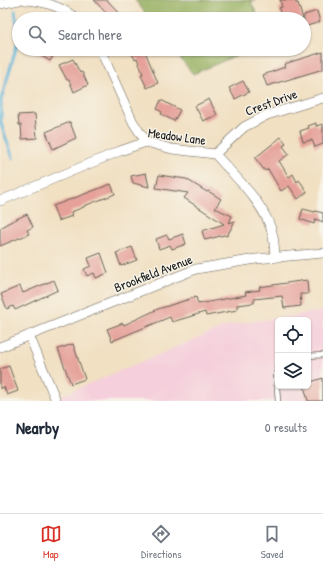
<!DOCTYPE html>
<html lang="en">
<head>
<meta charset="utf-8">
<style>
  :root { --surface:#fff; --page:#f6f6f7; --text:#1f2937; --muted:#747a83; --line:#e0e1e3; --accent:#d93025 }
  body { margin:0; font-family:"Patrick Hand",sans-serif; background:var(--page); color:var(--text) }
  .controls { position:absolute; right:12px; bottom:12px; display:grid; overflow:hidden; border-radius:6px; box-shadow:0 1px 3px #0004 }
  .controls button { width:36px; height:36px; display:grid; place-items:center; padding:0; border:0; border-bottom:1px solid var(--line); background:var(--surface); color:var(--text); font:20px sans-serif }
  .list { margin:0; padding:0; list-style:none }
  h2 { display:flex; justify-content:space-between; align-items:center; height:52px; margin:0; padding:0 16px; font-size:17px }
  h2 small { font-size:13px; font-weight:400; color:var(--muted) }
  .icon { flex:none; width:22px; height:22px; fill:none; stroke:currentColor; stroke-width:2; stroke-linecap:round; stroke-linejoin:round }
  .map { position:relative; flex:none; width:323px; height:401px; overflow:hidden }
  .search { position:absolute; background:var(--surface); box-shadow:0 1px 3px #0004; left:12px; right:12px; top:12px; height:44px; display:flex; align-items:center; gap:10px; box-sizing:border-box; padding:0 14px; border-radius:22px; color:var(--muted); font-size:15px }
  .sheet { height:112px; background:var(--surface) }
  nav { display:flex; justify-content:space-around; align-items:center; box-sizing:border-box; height:56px; border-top:1px solid var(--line); background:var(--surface); font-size:11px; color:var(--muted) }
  nav a { display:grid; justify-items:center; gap:2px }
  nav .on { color:var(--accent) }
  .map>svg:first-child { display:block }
  .built { fill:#f5cfdb; fill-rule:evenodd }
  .forest { fill:#98b162; stroke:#5a663f }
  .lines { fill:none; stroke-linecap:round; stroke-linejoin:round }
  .stream { stroke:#5cb2d8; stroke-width:3 }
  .building { fill:#e5a19a }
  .service-casing { stroke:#676156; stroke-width:6 }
  .minor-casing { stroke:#676156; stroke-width:10 }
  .service { stroke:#fff; stroke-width:4.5 }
  .minor { stroke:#fff; stroke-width:9 }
  .labels { text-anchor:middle; stroke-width:3; stroke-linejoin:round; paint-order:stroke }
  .street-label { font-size:13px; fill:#1c1c1c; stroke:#f7f3e8 }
</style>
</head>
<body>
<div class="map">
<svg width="323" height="401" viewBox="0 0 323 401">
  <rect width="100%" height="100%" fill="#f7f3e8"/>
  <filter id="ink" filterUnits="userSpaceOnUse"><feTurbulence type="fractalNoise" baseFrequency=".025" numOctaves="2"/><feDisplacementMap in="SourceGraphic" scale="8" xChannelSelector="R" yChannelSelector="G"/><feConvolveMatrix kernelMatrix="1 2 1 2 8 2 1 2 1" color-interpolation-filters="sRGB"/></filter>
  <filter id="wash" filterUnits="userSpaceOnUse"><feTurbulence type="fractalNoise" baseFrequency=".012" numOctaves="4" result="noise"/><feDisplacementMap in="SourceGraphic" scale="16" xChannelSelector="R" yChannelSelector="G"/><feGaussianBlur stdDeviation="0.9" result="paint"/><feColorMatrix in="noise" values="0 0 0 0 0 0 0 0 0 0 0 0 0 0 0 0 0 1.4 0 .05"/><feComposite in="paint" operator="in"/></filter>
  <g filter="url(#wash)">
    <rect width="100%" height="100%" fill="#f1e0c2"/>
    <!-- built -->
    <path class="built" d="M323 311V401H48L229 325ZM278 320H308V386H278Z"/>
    <!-- forest -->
    <path class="forest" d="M135 0H255L251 2 259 19H150Z
      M173 49H251L193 74Z"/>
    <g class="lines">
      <!-- stream -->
      <path class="stream" d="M13 158 1 124V100L19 38 15 11"/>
    </g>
    <g id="blocks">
      <!-- building -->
      <path class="building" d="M94 0H107L125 19H101L107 14Z
        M280 0H295L296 3H298L303 19H285L284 15 281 16 279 8 282 7Z
        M317 11 320 22 304 27V15Z
        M30 49H57L50 61Z
        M129 49H144L158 83 147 88 141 75 143 74 137 58 135 59Z
        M323 52V69L267 86 263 75 285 67 284 64Z
        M73 59 80 73 82 72 88 85 74 92 69 80H67L59 65Z
        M243 81 249 92 235 99 229 88Z
        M209 99 217 115 203 121 195 106Z
        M161 100 180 110 174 121 161 114 162 112 157 109Z
        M35 114 37 138 22 139 21 125H19L18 115Z
        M70 122 76 138 53 149 46 132Z
        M316 123V126L323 124V144L315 147 312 140 303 142 300 131 309 128 308 126Z
        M281 137 286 143 283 146 289 154 279 161 289 177 293 174 297 182 299 180 302 184 307 192 298 199 289 186 281 191 268 169 265 171 255 158Z
        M146 173 149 187 133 183 131 176Z
        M159 175 186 179 207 192 208 191 221 199 215 208 232 216 229 223 235 221 227 236 224 235 205 240 202 231 224 224 184 198 188 193 156 188Z
        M111 184 115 194 84 206V207L71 212 72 216 58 221 53 206Z
        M303 209 315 212V211L323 213V222L316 219 314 224 300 219Z
        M27 214 33 227 27 230 29 234 0 246V228L6 225V224Z
        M183 234 186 244 172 249 170 245 159 249 156 239 167 235 169 239Z
        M132 247 137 260 121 266 116 253Z
        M101 253 108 273 96 278 94 273 87 276 84 269 91 266 88 258Z
        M54 280 58 290 15 310 13 306 7 309 1 294 20 286 23 293Z
        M307 280 308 294H300L301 306 284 308 282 296 254 299V303L237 305V310L206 316 205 312 172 322 170 317 112 341 107 329 123 323 124 325 158 309 196 297 198 304 246 295 245 292 260 290 259 287Z
        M73 344 85 379 71 384 58 349Z
        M9 366 18 391 7 395 4 387 0 389V369Z
        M323 378V401H308L304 386H308V383Z"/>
    </g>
  </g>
  <g filter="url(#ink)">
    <use href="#blocks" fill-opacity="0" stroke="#676156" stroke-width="1"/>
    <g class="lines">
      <!-- service casing -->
      <g class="service-casing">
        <path id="service" d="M308 356 323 355
          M278 367 276 375 278 401"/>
      </g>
      <!-- minor casing -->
      <g class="minor-casing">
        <path id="minor" d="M25 0C45 1 62 7 77 19
          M0 4 19 0
          M100 49 133 122 146 142
          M215 154 244 127 267 115 323 98
          M0 201 120 151 146 142 172 149 215 154C236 178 266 204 273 236 274 243 275 251 275 258
          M29 335 55 398
          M0 347 196 269 256 259 323 253"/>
      </g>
      <!-- service -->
      <use href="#service" class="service"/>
      <!-- minor -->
      <use href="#minor" class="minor"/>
    </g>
  </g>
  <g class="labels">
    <!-- street labels -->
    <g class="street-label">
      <text transform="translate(271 102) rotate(-20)" y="5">Crest Drive</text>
      <text transform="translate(177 136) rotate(8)" y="5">Meadow Lane</text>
      <text transform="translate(153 273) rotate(-21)" y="5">Brookfield Avenue</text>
    </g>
  </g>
</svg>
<div class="controls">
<button><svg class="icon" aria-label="locate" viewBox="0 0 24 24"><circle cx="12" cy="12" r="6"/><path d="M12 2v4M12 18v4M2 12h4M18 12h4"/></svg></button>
<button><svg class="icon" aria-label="layers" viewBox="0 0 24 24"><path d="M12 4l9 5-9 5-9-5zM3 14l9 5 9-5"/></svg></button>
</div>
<div class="search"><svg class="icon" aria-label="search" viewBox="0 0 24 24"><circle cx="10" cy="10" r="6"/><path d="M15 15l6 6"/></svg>Search here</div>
</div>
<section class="sheet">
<h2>Nearby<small>0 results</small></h2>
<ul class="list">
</ul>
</section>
<nav>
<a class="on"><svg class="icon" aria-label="map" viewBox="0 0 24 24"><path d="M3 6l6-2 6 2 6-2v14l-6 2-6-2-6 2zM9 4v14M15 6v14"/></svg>Map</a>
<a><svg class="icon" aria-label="directions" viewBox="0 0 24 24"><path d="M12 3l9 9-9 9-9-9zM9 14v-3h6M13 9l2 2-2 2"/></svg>Directions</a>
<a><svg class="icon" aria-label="saved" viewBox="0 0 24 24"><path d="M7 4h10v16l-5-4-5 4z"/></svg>Saved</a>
</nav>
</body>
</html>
